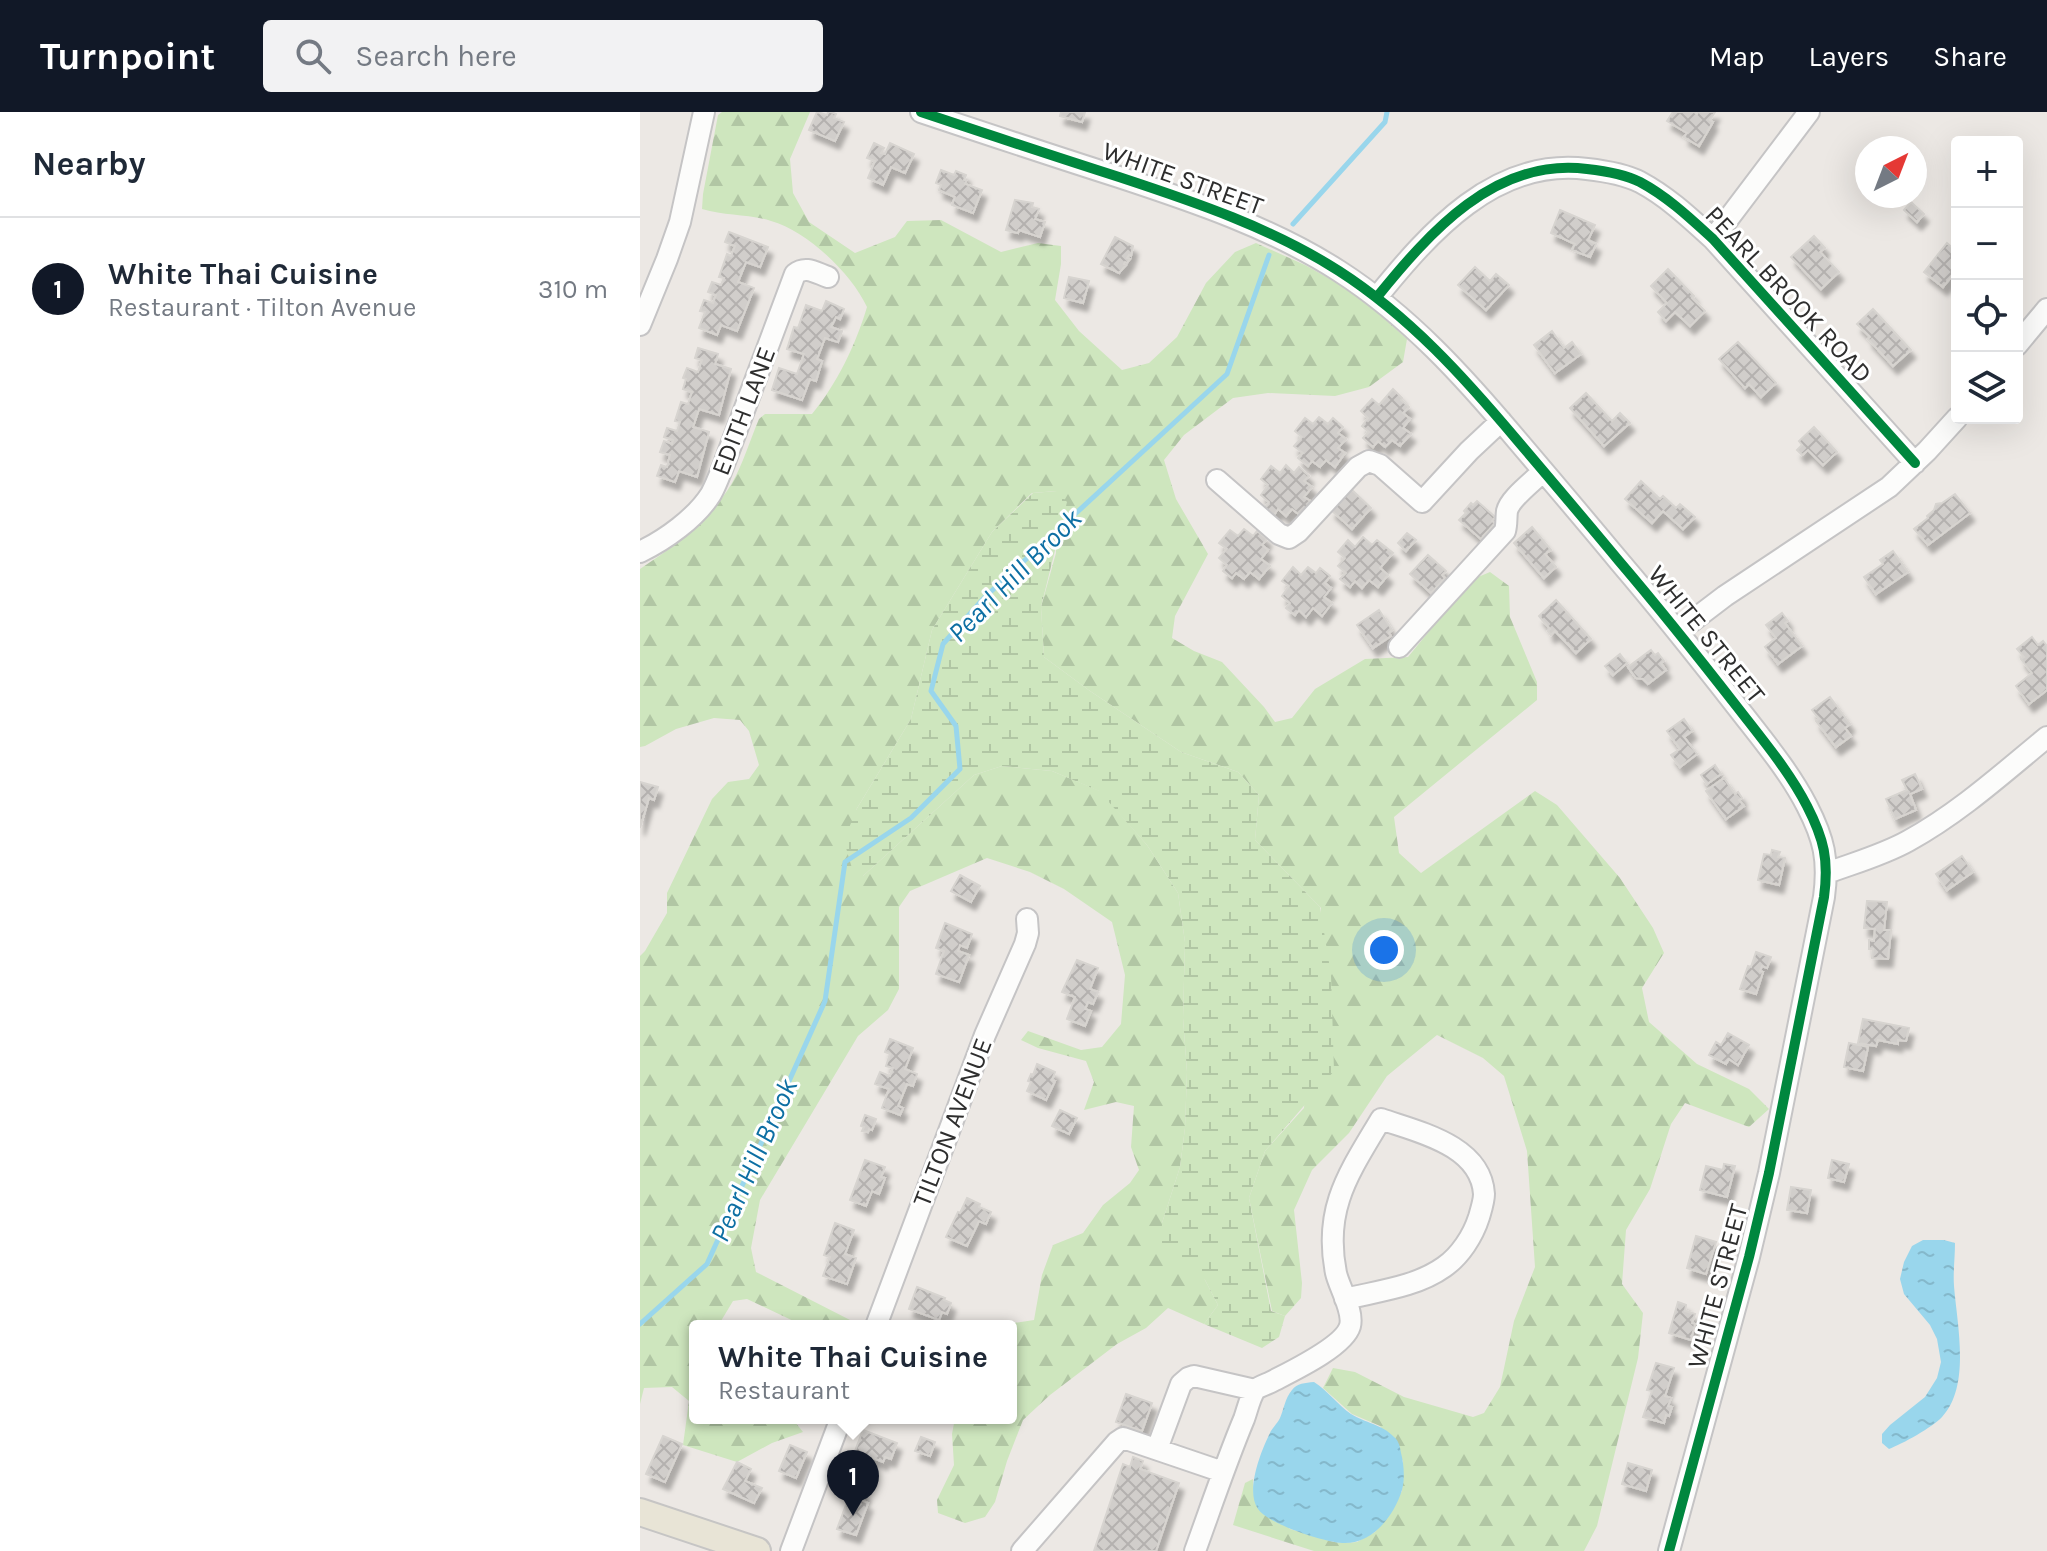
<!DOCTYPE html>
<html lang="en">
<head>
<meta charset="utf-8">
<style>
  :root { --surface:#fff; --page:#f2f2f3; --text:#1f2937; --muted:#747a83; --line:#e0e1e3; --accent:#111827 }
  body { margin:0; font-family:Karla,sans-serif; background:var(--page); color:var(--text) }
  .controls { position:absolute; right:24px; top:24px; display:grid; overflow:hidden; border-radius:8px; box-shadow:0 8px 32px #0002 }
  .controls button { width:72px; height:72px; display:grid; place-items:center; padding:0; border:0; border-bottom:2px solid var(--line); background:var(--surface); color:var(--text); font:40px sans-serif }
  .compass { position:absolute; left:1215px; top:24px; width:72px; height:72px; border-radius:50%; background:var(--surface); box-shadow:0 8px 32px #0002; rotate:42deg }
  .you { position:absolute; left:744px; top:838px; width:28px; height:28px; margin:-20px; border:6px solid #fff; border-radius:50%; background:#1a73e8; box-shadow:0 0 0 12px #1a73e833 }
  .badge { display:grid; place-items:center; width:52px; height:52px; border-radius:50%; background:var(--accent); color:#fff; font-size:26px; font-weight:700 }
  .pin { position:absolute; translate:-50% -66px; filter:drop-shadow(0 2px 4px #0008) }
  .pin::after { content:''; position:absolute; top:42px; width:28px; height:24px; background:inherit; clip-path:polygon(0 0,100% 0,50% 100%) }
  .popup { position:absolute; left:49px; top:1208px; width:328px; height:104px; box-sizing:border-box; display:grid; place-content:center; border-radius:8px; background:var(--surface); filter:drop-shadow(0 2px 6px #0005); font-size:26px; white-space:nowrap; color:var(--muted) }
  .popup b { font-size:30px; color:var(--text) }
  .popup::after { content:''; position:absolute; left:50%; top:100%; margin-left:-16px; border:16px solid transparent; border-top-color:var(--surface) }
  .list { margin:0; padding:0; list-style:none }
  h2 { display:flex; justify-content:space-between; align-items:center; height:104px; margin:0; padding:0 32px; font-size:34px }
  h2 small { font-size:26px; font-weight:400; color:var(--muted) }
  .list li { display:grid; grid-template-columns:52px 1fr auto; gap:24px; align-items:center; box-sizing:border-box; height:144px; padding:0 32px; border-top:2px solid var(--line) }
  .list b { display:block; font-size:30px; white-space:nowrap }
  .list p { margin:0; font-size:26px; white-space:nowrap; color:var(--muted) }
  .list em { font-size:26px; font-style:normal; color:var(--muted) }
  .icon { flex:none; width:44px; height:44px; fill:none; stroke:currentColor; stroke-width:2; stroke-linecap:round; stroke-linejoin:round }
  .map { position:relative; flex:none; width:1407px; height:1439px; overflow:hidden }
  header { display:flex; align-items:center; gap:48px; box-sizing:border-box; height:112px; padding:0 40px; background:var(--accent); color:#fff }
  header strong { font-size:38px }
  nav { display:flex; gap:44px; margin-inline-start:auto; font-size:28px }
  .search { width:560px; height:72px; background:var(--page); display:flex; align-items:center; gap:20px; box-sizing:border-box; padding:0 28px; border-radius:8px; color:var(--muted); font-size:30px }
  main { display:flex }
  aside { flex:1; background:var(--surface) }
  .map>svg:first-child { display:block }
  .forest { fill:url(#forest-firs) }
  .wetland { fill:url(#wetland-marsh) }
  .water { fill:url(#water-ripples) }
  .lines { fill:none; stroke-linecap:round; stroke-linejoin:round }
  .stream { stroke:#99d6ec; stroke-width:5 }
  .building { fill:url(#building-cross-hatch); stroke:#d7d4d0; stroke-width:2; filter:url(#shadow) }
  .minor-casing { stroke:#c5c4c5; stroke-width:24 }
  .major-casing { stroke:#c6c5c4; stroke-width:30 }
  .minor { stroke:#fcfcfb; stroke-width:20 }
  .major { stroke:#e8e4d6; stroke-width:26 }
  .cycleway-casing { stroke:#fff; stroke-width:15 }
  .cycleway { stroke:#00873e; stroke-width:10 }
  .labels { text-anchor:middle; stroke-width:6; stroke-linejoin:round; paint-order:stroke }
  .street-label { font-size:26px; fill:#2e2e2e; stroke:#fff }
  .water-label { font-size:28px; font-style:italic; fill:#0d6fa3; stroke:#fff }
</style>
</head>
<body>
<header>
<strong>Turnpoint</strong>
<div class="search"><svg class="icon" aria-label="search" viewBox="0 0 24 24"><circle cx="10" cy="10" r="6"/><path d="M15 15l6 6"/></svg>Search here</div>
<nav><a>Map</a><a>Layers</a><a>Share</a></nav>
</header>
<main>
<aside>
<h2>Nearby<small></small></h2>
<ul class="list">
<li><span class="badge">1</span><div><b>White Thai Cuisine</b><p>Restaurant · Tilton Avenue</p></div><em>310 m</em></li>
</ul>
</aside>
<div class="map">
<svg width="1407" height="1439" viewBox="0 0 1407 1439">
  <defs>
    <pattern id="forest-firs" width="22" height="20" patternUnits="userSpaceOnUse" patternTransform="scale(2)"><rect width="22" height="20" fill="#cee6be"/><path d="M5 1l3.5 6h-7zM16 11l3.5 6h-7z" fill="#b1c6a4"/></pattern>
    <pattern id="wetland-marsh" width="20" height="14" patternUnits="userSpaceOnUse" patternTransform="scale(2)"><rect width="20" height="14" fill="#cee6be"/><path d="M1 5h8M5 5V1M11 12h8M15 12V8" fill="none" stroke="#b1c6a4"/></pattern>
    <pattern id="water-ripples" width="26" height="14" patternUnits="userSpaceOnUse" patternTransform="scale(2)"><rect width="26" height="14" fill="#99d6ec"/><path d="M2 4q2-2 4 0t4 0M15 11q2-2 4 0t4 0" fill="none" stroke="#84b8cb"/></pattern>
    <pattern id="building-cross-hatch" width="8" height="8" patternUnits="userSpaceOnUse" patternTransform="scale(2)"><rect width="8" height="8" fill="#d1cecb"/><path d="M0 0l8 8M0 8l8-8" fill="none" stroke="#b4b1af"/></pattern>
    <filter id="shadow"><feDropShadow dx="4.5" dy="8" stdDeviation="2" flood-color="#0004"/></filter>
  </defs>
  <rect width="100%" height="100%" fill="#ece8e4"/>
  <!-- forest -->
  <path class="forest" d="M82 0H170L150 47 153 81 169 110 215 141 255 125 267 109 301 108 361 140 398 131 421 134V152L415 188 439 219 482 258 509 251 537 225 566 171 595 140 616 131 665 153 717 182 767 227 763 250 729 275 695 284 628 281 593 286 544 323 524 348 536 387 568 442 535 504 532 526 554 539 582 550 624 595 635 610 652 606 675 577 725 547 768 545 831 468 850 460 869 474 870 505 897 570V588L754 705 759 741 781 761 895 679 917 693 980 766 1013 816 1024 841 1002 876 1009 910 1057 952 1109 977 1129 997 1109 1015 1045 991 1031 1012 1010 1077 986 1118 982 1172 1003 1201 998 1246 957 1414 944 1439H674L593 1413 605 1371 613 1367 614 1386 650 1417 694 1430 706 1431 717 1430 735 1420 762 1379 763 1349 740 1314 712 1302 683 1276 693 1256 715 1260 764 1285 833 1305 844 1301 860 1275 874 1209 895 1155 887 1039 864 964 843 946 797 923 747 964 709 1021 672 1058 654 1098 662 1171 661 1186 645 1204 632 1199 609 1086 625 1039 664 996 681 796 615 728 619 683 598 660 541 640 450 579 404 545 401 495 416 441 417 379 392 381 352 420 292 518 271 607 216 698 223 764 334 663 362 654 412 659 460 679 507 733 538 781 545 830 543 906 547 960 545 1016 540 1055 522 1111 565 1168 578 1193 564 1212 528 1196 506 1216 477 1232 410 1283 383 1308 367 1349 355 1390 345 1405 325 1411 298 1401 297 1388 314 1353 312 1322 315 1306H371V1214H344L348 1211 367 1212 394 1208 402 1163 413 1133 443 1121 463 1093 490 1071 499 1058 491 1035 494 994 476 990 444 998 454 970 446 949 398 936 381 928 388 919 441 938 462 935 481 912 485 863 472 810 424 777 390 760 347 746 270 779 259 795V877L248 898 218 924 120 1088 111 1136 116 1160 212 1209 214 1214H164L107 1187 93 1189 78 1214H55V1306H148L155 1310 163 1320 132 1331 97 1350 43 1333 49 1289 32 1275 4 1276 0 1292V844L5 839 27 801V781L72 687 88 670 109 667 119 653 109 619 100 608 74 606 36 617 5 634 0 635V457C35 434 70 408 92 371 103 352 110 328 119 307L125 302H172C197 272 216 232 227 195 211 161 167 119 131 109 109 102 85 104 62 97L63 82 78 3Z"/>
  <!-- wetland -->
  <path class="wetland" d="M417 379 427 390 401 495 404 545 450 579 541 640 598 660 619 683 615 728 680 795 691 863 694 959 625 1039 609 1086 631 1199 645 1204 639 1225 622 1236 564 1212 578 1193 565 1168 521 1141 522 1111 540 1055 545 1016 547 960 543 906 545 830 538 781 507 733 459 679 412 659 362 654 334 663 223 764 214 763 204 729 216 698 271 607 292 518 352 420 393 381Z"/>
  <!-- water -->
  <path class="water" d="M1283 1128H1304L1315 1131C1315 1145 1313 1160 1314 1174 1317 1212 1331 1274 1302 1305 1293 1315 1262 1332 1249 1337L1242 1331V1322L1250 1313 1285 1285 1297 1266 1301 1250 1297 1227 1290 1213 1264 1182 1260 1167 1264 1150 1272 1134Z
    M674 1270C688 1279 698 1293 711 1302 725 1311 742 1312 754 1325 759 1329 760 1335 761 1341 764 1352 765 1367 762 1378 754 1404 732 1433 702 1431 684 1430 628 1412 618 1397 605 1379 621 1339 630 1321 632 1316 637 1312 640 1306 644 1297 645 1286 652 1278 657 1271 665 1271 674 1270Z"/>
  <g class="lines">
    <!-- stream -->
    <path class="stream" d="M653 112 745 10 747 0
      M0 1212 67 1152 185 889 205 750 271 706 320 657 316 614 291 579 303 532 345 485 587 262 629 143"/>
  </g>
  <!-- building -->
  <path class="building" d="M177 0 187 3 188 0H191L196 2 194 6 204 10 195 29 169 18Z
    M421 0H445L442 10 420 4Z
    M1033 0H1054L1057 2 1058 0H1075L1070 8 1073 10 1059 34 1044 25 1047 21 1027 9Z
    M234 31 244 36 241 41 245 42 250 31 274 42 265 61 251 55 243 73 228 66 235 49 227 46Z
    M301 58 314 63 316 59 326 63 324 68 326 69 325 72 342 78 333 101 312 93 315 85 299 78 301 73 296 71Z
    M375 88 393 91 392 95 399 97 395 107 405 110 400 125 379 118 378 121 366 118Z
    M1271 90 1284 102 1277 110 1264 98Z
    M920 98 955 113 948 128 956 132 950 145 932 138 935 132 911 121Z
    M89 120 128 135 120 155 106 150 98 170 114 176 97 219 81 213 77 223 59 216 65 200 60 199 64 188 73 191 76 183 68 180 72 170 81 173 84 166 79 165 87 142 91 144 95 134 85 130Z
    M1174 124 1185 136 1180 140 1199 160 1181 177 1151 145Z
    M475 125 493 134 491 144 489 143 487 146 490 147 487 151 485 150 484 152 486 153 479 161 461 152Z
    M1307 131 1317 140V158L1303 175 1284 160Z
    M835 155 850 169 856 162 869 173 846 198 818 173Z
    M1028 157 1054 184 1052 186 1065 199 1050 214 1035 200 1026 209 1018 200 1027 191 1011 174Z
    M429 165 449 169 443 191 424 186Z
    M186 189 204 197 200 207 196 205 191 215 202 219 198 230 185 226 177 247 182 249 176 269 170 267 162 288 132 278 139 256 157 262 164 242 147 237 154 215 158 216 166 193 182 199Z
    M1233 197 1271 238 1253 254 1228 227 1230 225 1217 212Z
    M912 219 924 236 932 230 941 242 915 261 894 233Z
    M1098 230 1136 271 1121 285 1109 272 1105 276 1079 247Z
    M58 236 78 242 75 252 91 257 79 303 59 297 53 315 69 320 57 365 39 359 35 370 17 364 21 353 27 355 30 343 20 340 24 329 32 332 33 328 24 325 27 316 37 319 40 310 35 309 41 290 48 292 52 280 43 277 46 267 43 266 47 256 58 260 62 248 55 246Z
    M753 277 762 286 761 288 769 295 763 301 770 307 763 316 771 322 760 334 752 328 745 335 738 329 733 335 723 326 729 320 722 314 728 306 721 299 732 287 739 293Z
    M946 281 972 309 980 301 990 311 964 334 930 296Z
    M679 305 688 312 693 306 703 315 698 321 706 327 698 336 705 341 695 355 686 348 680 355 672 349 668 354 658 346 663 341 654 334 662 325 655 319 665 306 673 312Z
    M1174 315 1197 340 1183 353 1168 338 1162 343 1157 338 1162 333 1159 329Z
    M646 353 654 361 659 355 669 364 664 369 672 375 664 385 672 390 661 404 652 397 646 404 638 397 634 403 625 395 629 390 621 383 628 373 621 367 631 354 640 361Z
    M1001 369 1020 387 1023 384 1036 396 1040 392 1055 405 1043 417 1023 399 1012 411 985 387Z
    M711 377 731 396 712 417 691 398Z
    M1315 382 1330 401 1288 433 1274 417 1288 406 1287 404 1294 398 1296 392 1302 391Z
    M837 389 855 405 852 409 855 411 841 427 819 408 826 401 824 399 831 391 833 393Z
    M892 415 911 438 905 442 916 455 904 466 874 431Z
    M604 417 613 424 617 419 627 427 622 433 628 438 621 447 630 454 619 467 610 460 604 467 596 461 592 466 583 459 587 453 579 446 587 437 579 431 590 418 598 424Z
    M767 421 776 428 766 439 758 431Z
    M723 425 732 433 737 428 753 441 740 456 748 463 738 475 729 468 722 476 715 469 710 475 700 467 706 461 698 454 705 446 698 440 708 428 715 435Z
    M1253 439 1268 460 1236 482 1224 465 1243 452 1240 448Z
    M788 443 806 459 802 463 805 466 791 481 770 462Z
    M653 455 661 463 668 455 676 461 680 456 690 464 685 471 691 476 684 485 692 491 682 504 673 496 666 505 659 498 655 503 646 496 650 491 642 484 649 474 642 469Z
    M916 488 951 527 936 541 915 519 911 523 908 519 910 517 899 504Z
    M739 498 752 518 749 521 751 524 733 536 717 513Z
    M1142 501 1148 509 1145 511 1162 534 1138 552 1125 535 1136 526 1126 513Z
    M1392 525 1398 533 1403 529 1407 534V578L1389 592 1376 574 1392 561 1381 547 1384 545 1377 537Z
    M1011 538 1015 543 1018 541 1024 549 1021 551 1026 558 1008 572 1003 567 996 566 988 555Z
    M980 542 987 551 973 563 965 554Z
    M1190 585 1210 612 1205 616 1211 624 1196 635 1176 609 1179 607 1172 598Z
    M1044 607 1052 619 1044 625 1057 642 1040 655 1031 643 1040 637 1027 619Z
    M1075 653 1081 662 1067 672 1061 663Z
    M1275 662 1282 677 1270 682 1276 698 1255 707 1246 687 1267 678 1262 668Z
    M1084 666 1095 682 1098 680 1102 686 1099 688 1104 694 1086 707 1066 679Z
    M0 670 18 675 14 688 9 686 0 716Z
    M1132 738 1140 740 1138 745 1145 746 1139 773 1118 768 1124 742 1131 743Z
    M1322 744 1333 760 1307 778 1296 762Z
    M320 763 340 774 331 790 311 779Z
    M1227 789 1247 790 1244 818H1251L1248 847 1232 846 1233 837H1229V828L1234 829 1235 817 1224 816Z
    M305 811 332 822 327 836 320 833 318 839 329 843 319 870 296 862 304 839 296 836Z
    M1116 840 1131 845 1127 856 1122 854 1120 859 1123 860 1116 882 1100 877 1108 854 1111 855Z
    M437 848 458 856 450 877 458 880 453 892 448 890 445 897 451 899 445 914 427 907 435 885 422 880Z
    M1223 907 1269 916 1266 929 1258 928V932L1238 928 1236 934 1218 931Z
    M1088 921 1109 933 1098 953 1089 947 1086 952 1069 943 1076 930 1081 933Z
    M250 927 273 936 265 957 277 962 273 974 267 972 258 994 263 996 260 1003 242 996 249 977 235 972 240 960 250 964 253 956 246 954 250 942 245 940Z
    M1209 931 1228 935 1223 959 1204 955Z
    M397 952 415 960 412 968 415 969 406 988 387 979 391 970 388 969 391 962 393 963Z
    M420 998 437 1006 429 1022 412 1014Z
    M225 1003 236 1007 232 1018 229 1017 228 1020 222 1019 224 1015 221 1014Z
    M225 1048 245 1055 241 1065 245 1066 239 1082 232 1079 226 1094 210 1088Z
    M1192 1048 1209 1052 1204 1070 1188 1066Z
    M1084 1052 1095 1054 1087 1085 1060 1078 1066 1054 1083 1058Z
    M1151 1075 1171 1078 1167 1101 1147 1098Z
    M327 1086 340 1092 339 1095 351 1100 346 1112 339 1109 327 1134 306 1125 318 1100 320 1101Z
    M195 1111 214 1118 205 1142 216 1146 207 1172 183 1164 190 1145 184 1143Z
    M1056 1124 1076 1130 1066 1162 1047 1156Z
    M277 1175 305 1186 304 1188 311 1191 307 1202 302 1200 299 1208 269 1197Z
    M1038 1190 1046 1193 1045 1199 1055 1202 1052 1211 1055 1212 1051 1228 1029 1221Z
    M1016 1251 1034 1256 1025 1284 1031 1286 1028 1294 1032 1295 1029 1304 1026 1303 1024 1311 1003 1305 1012 1279 1007 1278Z
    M486 1282 512 1291 502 1319 476 1310Z
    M223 1318 257 1331 251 1347 245 1345 243 1350 215 1339Z
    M23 1324 42 1332 25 1370 6 1362Z
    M281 1325 295 1330 290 1344 275 1339Z
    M150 1333 167 1340 156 1366 139 1359Z
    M493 1345 503 1349 500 1357 539 1371 516 1439H454L483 1352 490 1355Z
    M97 1350 111 1357 105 1369 122 1376 114 1391 83 1377Z
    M988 1351 1012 1358 1006 1379 982 1372Z
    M217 1377 226 1381 223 1389 228 1391 216 1423 197 1417 209 1385 214 1386Z"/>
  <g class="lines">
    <!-- minor casing -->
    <g class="minor-casing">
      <path id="minor" d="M281 0C347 22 413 44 479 65 555 90 632 116 699 159 769 204 824 265 877 328 911 368 945 408 979 449 1020 497 1059 546 1098 596 1122 627 1149 659 1167 694 1184 727 1189 748 1184 785L1129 1061 1109 1145 1029 1439
        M1073 127 1169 0
        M737 185C789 121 855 45 947 57 965 59 984 62 1000 70 1028 85 1050 106 1073 127L1275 351
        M0 213 27 147 40 110 64 0
        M1377 233 1407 197
        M577 368 639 422 649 426 658 420 718 355 729 349 740 353 782 390 829 339 861 309
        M0 440C25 428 56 406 71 382 76 373 80 362 84 352L155 162C166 153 176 161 188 165
        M1039 519 1085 484 1249 375 1287 339 1317 306
        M759 535 865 419C867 412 866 406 867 399 870 386 894 369 903 359
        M1187 761C1214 751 1243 743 1268 729 1319 701 1362 662 1407 625
        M236 1214 345 923 385 832 388 821 387 807
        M517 1337 541 1272 548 1266 554 1264 615 1278
        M151 1439 201 1306
        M382 1439 477 1330 483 1326 583 1360
        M555 1439C571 1395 586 1350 604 1307 607 1299 610 1285 615 1278 618 1275 627 1272 631 1270 650 1260 704 1235 710 1214 714 1199 699 1175 696 1161 683 1096 709 1061 741 1007 778 1020 841 1033 844 1082 844 1089 841 1098 839 1105 833 1124 820 1144 804 1155 776 1175 738 1179 705 1187"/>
    </g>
    <!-- major casing -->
    <g class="major-casing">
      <path id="major" d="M0 1400 117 1439"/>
    </g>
    <!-- minor -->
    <use href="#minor" class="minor"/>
    <!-- major -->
    <use href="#major" class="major"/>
    <!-- cycleway casing -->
    <g class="cycleway-casing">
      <path id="cycleway" d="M281 0C347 22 413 44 479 65 555 90 632 116 699 159 769 204 824 265 877 328 911 368 945 408 979 449 1020 497 1059 546 1098 596 1122 627 1149 659 1167 694 1184 727 1189 748 1184 785L1129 1061 1109 1145 1029 1439
        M737 185C789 121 855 45 947 57 965 59 984 62 1000 70 1028 85 1050 106 1073 127L1275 351"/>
    </g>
    <!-- cycleway -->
    <use href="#cycleway" class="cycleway"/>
  </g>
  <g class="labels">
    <!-- street labels -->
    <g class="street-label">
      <text transform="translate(543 66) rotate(20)" y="9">WHITE STREET</text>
      <text transform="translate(1149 182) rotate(47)" y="9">PEARL BROOK ROAD</text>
      <text transform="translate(103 299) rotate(-69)" y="9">EDITH LANE</text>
      <text transform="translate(1067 522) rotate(51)" y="9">WHITE STREET</text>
      <text transform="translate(312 1010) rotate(-69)" y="9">TILTON AVENUE</text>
      <text transform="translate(1077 1174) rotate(-75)" y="9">WHITE STREET</text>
    </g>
    <!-- water labels -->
    <g class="water-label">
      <text transform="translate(374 463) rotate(-45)" y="10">Pearl Hill Brook</text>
      <text transform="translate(113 1048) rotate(-66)" y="10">Pearl Hill Brook</text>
    </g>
  </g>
</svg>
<div class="controls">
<button>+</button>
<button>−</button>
<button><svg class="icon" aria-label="locate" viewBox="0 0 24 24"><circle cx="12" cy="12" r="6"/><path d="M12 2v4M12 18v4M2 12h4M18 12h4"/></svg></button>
<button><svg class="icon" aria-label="layers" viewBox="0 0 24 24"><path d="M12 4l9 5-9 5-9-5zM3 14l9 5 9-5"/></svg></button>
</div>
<svg class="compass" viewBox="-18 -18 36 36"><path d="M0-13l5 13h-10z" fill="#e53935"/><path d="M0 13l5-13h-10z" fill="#747a83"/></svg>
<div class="you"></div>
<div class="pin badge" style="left:213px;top:1404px">1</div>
<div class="popup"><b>White Thai Cuisine</b>Restaurant</div>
</div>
</main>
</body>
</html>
